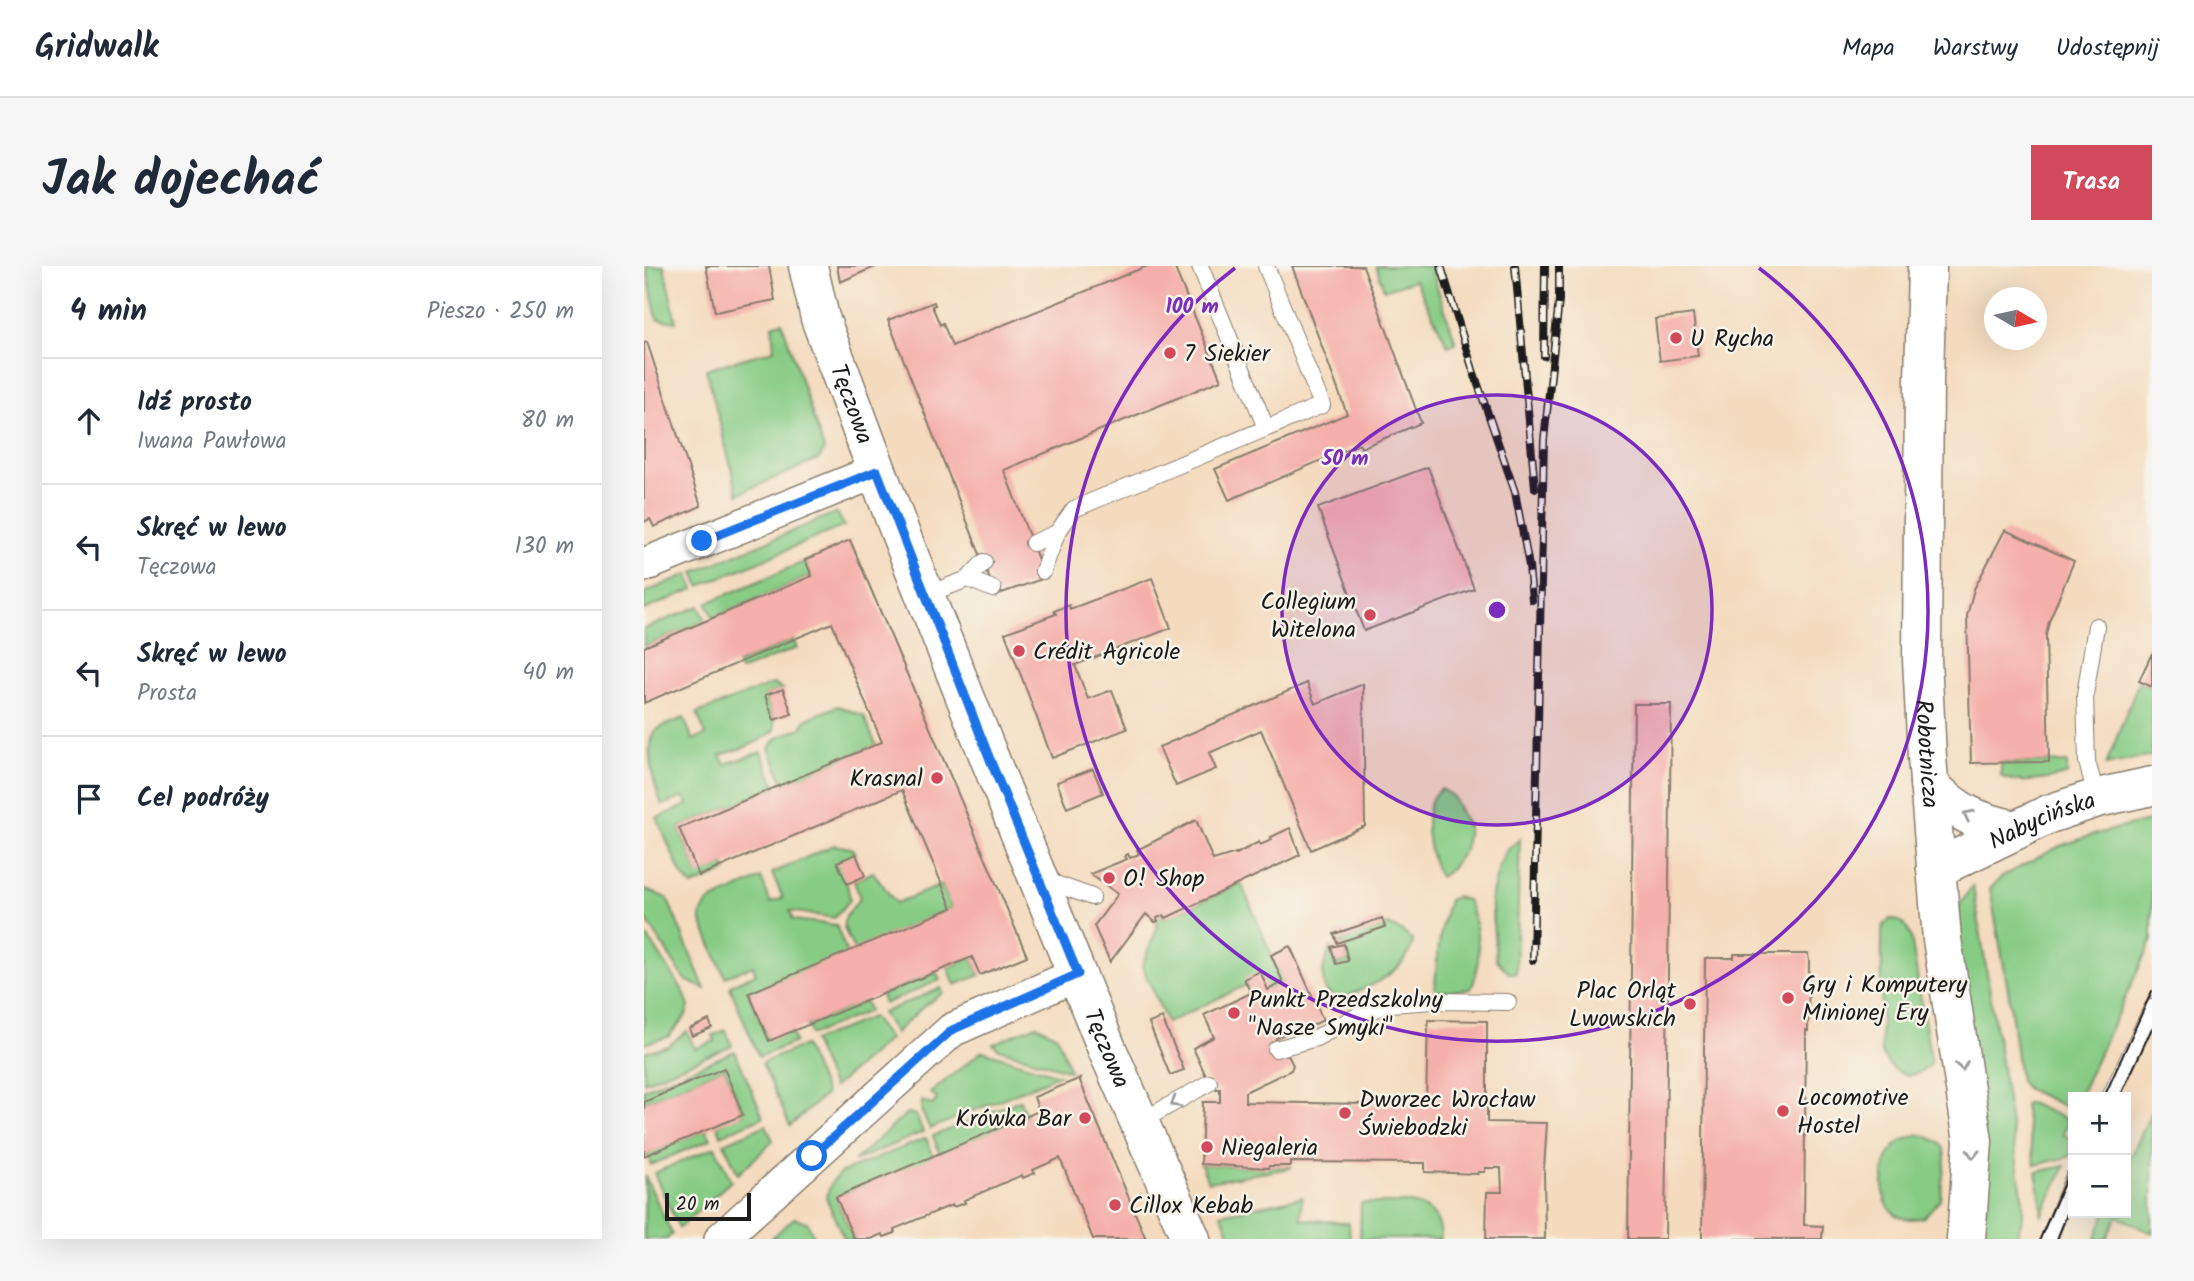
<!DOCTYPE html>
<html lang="pl">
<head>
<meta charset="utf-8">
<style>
  :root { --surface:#fff; --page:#f6f6f7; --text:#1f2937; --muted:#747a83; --line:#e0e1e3; --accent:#d1495b }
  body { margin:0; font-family:Kalam,sans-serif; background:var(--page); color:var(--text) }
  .controls { position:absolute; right:21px; bottom:21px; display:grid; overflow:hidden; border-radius:0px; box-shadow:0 7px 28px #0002 }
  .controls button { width:63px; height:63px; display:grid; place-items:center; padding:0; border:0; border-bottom:2px solid var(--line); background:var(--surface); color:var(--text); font:35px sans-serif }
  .compass { position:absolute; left:1340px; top:21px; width:63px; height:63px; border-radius:50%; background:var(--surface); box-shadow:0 7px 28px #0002; rotate:99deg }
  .scale { position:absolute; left:21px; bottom:18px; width:86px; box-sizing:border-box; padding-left:7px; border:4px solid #1c1c1c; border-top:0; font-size:19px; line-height:24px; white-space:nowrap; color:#1c1c1c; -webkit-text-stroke:5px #f7f3e8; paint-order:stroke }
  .stop { position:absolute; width:21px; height:21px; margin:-16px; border:5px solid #1a73e8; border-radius:50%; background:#fff }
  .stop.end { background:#1a73e8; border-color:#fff; box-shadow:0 2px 7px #0008 }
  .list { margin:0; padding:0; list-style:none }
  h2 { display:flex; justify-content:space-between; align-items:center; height:91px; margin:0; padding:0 28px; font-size:30px }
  h2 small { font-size:23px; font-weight:400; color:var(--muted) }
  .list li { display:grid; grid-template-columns:46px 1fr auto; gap:21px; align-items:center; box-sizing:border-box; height:126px; padding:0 28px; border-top:2px solid var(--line) }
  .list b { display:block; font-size:26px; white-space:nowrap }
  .list p { margin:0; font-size:23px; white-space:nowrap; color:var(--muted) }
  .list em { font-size:23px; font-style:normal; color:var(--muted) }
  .icon { flex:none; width:38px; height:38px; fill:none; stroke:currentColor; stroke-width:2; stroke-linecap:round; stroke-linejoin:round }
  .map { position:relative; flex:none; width:1508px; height:973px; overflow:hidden; border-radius:0px }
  header { display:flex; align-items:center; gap:42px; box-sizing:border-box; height:98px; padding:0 35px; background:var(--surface); border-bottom:2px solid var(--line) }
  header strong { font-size:33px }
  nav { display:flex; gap:38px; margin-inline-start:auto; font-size:24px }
  .intro { display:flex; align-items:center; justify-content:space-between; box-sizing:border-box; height:168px; padding:0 42px }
  h1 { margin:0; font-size:49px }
  .button { padding:18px 32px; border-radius:0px; background:var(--accent); color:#fff; font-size:24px; font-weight:700 }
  main { display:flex; gap:42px; padding:0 42px }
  aside { flex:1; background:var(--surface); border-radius:0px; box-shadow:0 7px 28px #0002 }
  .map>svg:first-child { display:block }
  .green { fill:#87cc85; stroke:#527450; stroke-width:2 }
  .building { fill:#f5b0ab }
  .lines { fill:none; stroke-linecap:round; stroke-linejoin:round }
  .service-casing { stroke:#887c6d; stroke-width:18 }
  .minor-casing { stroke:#887c6d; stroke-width:36 }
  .tertiary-casing { stroke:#887c6d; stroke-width:41 }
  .service { stroke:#fff; stroke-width:16 }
  .minor { stroke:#fff; stroke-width:33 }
  .tertiary { stroke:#fff; stroke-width:38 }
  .tram { stroke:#1c1c1c; stroke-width:2 }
  .rail-casing { stroke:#1c1c1c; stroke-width:8 }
  .rail { stroke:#f7f3e8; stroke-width:5; stroke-dasharray:16; stroke-linecap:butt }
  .oneway { stroke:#999 }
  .route { stroke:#1a73e8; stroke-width:9 }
  .ring { fill:none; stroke:#7b2cbf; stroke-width:3.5 }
  .poi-dot { fill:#d1495b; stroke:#f7f3e8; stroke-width:2.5 }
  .labels { text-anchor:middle; stroke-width:5; stroke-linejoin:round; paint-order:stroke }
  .poi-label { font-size:24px; fill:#1c1c1c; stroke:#f7f3e8; text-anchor:start }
  .street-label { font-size:24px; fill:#1c1c1c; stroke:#f7f3e8 }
  .centre { fill:#7b2cbf; stroke:#f7f3e8; stroke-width:3.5 }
  .ring-label { font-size:21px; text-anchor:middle; font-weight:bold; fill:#7b2cbf; stroke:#f7f3e8; stroke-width:5; stroke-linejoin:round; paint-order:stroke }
</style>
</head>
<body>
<header>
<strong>Gridwalk</strong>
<nav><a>Mapa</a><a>Warstwy</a><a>Udostępnij</a></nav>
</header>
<div class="intro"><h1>Jak dojechać</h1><a class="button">Trasa</a></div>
<main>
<aside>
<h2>4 min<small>Pieszo · 250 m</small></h2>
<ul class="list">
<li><svg class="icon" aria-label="ahead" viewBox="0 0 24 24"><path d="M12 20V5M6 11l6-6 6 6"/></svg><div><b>Idź prosto</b><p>Iwana Pawłowa</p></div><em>80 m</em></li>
<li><svg class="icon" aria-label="left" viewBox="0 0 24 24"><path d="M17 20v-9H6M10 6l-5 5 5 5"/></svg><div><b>Skręć w lewo</b><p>Tęczowa</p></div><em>130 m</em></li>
<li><svg class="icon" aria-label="left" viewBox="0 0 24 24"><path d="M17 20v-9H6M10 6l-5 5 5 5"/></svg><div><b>Skręć w lewo</b><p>Prosta</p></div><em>40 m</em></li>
<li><svg class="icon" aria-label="arrive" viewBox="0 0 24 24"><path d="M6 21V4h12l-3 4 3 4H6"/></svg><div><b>Cel podróży</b></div></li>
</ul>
</aside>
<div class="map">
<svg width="1508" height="973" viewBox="0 0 1508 973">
  <rect width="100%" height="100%" fill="#f7f3e8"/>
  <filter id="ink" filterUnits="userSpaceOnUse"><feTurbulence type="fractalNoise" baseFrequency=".0143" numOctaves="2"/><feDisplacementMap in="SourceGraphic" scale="14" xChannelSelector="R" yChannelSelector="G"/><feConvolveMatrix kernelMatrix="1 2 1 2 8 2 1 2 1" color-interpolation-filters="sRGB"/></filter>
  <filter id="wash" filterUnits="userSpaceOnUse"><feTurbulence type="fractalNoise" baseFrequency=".00686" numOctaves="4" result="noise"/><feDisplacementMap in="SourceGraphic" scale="28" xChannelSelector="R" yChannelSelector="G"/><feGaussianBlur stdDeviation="1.57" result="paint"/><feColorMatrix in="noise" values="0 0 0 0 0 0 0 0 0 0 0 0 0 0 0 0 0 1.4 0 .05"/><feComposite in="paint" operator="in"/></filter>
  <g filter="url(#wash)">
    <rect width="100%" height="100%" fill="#f4dbbe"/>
    <!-- green -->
    <path class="green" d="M2 0H20L32 56 13 53Z
      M732 0H786L812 77 804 80 771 14 740 24Z
      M138 56 180 184 175 193 94 228 62 103 130 84 128 59Z
      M191 247 194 248 200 260 56 320 50 306Z
      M162 295 168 310 69 352 63 337Z
      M44 308 50 323 0 344V327Z
      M55 340 62 355 0 381V363Z
      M149 374 153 382 96 405 93 398Z
      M1495 415 1508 421V490L1462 499Z
      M129 418 139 423 121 429 130 454 131 464C114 478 97 483 76 489L81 498 117 486 132 521 35 562 55 609 80 599 83 605 48 620 37 608 13 552 44 539 40 531 18 539C10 519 0 484 10 466 17 459 31 456 40 452L49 474 62 469 53 447Z
      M194 440 220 450 232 479 140 518 125 482 134 471 157 462 162 453Z
      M1423 496V509C1402 513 1376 520 1357 510V497Z
      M797 523 808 529 824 561 821 583 806 604 796 611C785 592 777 552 789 531 791 528 794 526 797 523Z
      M1508 554V674L1435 831H1429V844L1383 823 1376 815 1365 729 1346 623 1357 611 1416 580 1448 569Z
      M876 573 872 707H865L852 693 847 632 855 600 863 584Z
      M190 579 207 582 212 588 203 618 206 634 190 652 146 645 149 654 192 659 203 687 105 728 125 774 147 766 151 776 115 791 86 721 88 718 112 708 109 700 81 711 57 655V648L64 636 117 612 127 637 139 632 128 607Z
      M229 606 252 637 298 619 308 642 210 684C196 653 195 659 216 632L210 615Z
      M597 617 639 716 615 729 602 719 523 757 498 700 513 662V652L520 649 522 652Z
      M1329 620 1379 934V949L1372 973H1335L1310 663C1313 645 1317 634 1329 620Z
      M0 623 23 632 61 723 41 714 0 650Z
      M811 631 823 634C835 658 839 698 827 723L791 726C792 694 795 665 805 634Z
      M1246 653C1258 654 1263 660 1267 671L1287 797C1268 819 1247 807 1237 786L1238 665 1241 657Z
      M744 659 758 665 769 675C763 706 724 722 697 732L682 726C676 709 680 696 687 681L692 698 704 695 700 678 694 679 693 677Z
      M0 670 5 673 40 726 45 741 41 751 24 771 0 778Z
      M328 691 336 709 311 719 304 701Z
      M292 706 296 714 240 738 237 729Z
      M297 722 299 727 280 740 251 767 238 747Z
      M221 735 225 745 167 769 163 759Z
      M228 751 245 773 189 822 169 775Z
      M392 759 413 770 426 805 355 783 349 778Z
      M82 764 88 780 0 816V786L24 780 43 765 51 783 71 775 69 769Z
      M160 779 182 828 146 860 118 797Z
      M91 785 119 851 77 869 73 859 99 848 80 802 0 836V823Z
      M338 785 415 809 286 863 277 844 278 835 289 839 293 832 286 827Z
      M376 834 382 851 296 888 289 870Z
      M1381 837H1385L1425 854 1419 868 1429 874V882L1425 891 1391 899 1380 840Z
      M1508 845V967L1473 950 1462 973H1451L1461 947H1482V901Z
      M263 847 272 849 279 866 210 895Z
      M122 859 129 875 94 908 80 877Z
      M62 864 67 873 7 899 3 888Z
      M1274 869 1283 870 1297 878 1300 883 1301 892 1296 933 1280 951C1253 959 1238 942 1239 916 1240 891 1248 874 1274 869Z
      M282 872 290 891 192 931 210 973H200L182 931 188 916 196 907Z
      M71 881 87 915 35 962 10 907Z
      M557 898 624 902 625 900H647V902L564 916Z
      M1421 900 1397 951 1398 942 1392 906Z
      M1 910 28 968 23 973H0Z
      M658 931 657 953 705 957 706 973H588L577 948Z
      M717 937H767C787 941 797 953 797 973H716Z
      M150 952 163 956 171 973H126Z"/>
    <g id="blocks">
      <!-- building -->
      <path class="building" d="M62 0H125L131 34 71 46Z
        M193 0H233L196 16Z
        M503 0H530L577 114 360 204 401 312 352 329 244 54 290 36 291 39 288 40 296 59 299 57 308 80Z
        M648 0H719L777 157 717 182 715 178 585 234 571 203 703 148Z
        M1049 48 1054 90 1016 95 1011 53Z
        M3 76 57 240 10 261 6 253 0 256V77Z
        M784 201 830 323 720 365 674 242Z
        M1361 264 1430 295 1405 355 1402 369 1405 496 1327 497 1323 350 1330 323Z
        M206 274 383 690 336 709 328 691 125 775 105 727 308 642 258 524 55 610 35 562 238 476 188 357 0 437V381L168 310 161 294Z
        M508 312 527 362 431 399 444 433 468 424 483 463 408 492 361 367 412 348 410 345 425 339 426 343Z
        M1508 387V421L1495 415Z
        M663 417 671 438 719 418 721 560 667 584 617 464 565 487 572 503 532 520 515 481Z
        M139 423 148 448 130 454 121 429Z
        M990 438H1027L1021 973H984Z
        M449 503 459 527 423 542 413 516Z
        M552 554 569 594 592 587V588L615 576 616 579 628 574 627 571 646 562 656 589 522 652 520 649 513 652 514 655 511 656 502 648 466 696 450 660 474 628 446 608 483 593 481 590 484 588 486 592 495 588 493 584Z
        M212 588 221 610 203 618 193 596Z
        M738 652 741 661 693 677 690 668Z
        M700 678 704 695 692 698 687 681Z
        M646 680 679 754 658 765 656 761 632 772 630 778 638 787 644 789 649 799 647 804 601 826V836L782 839 784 754 843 755V856L903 857 900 903 901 973H842L843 926H858L857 902H841V906H834V908L781 906V897L647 896V900H625L624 902 557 898 559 836H576V823H568L549 782 570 771 560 749 607 727 600 713 616 705 624 724 639 716 627 689Z
        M1090 688H1164L1165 695 1164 765 1162 764 1160 959 1179 960 1178 973H1058L1061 692H1090Z
        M518 752 540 804 526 809 505 757Z
        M65 754 68 762 48 770 45 763Z
        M80 802 99 849 0 890V836Z
        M437 812 436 815 502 973H449L416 892 389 904 391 907 379 912 378 909 320 934 321 937 309 941 308 939 250 963 251 967 240 971 238 968 227 973H210L192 931 395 845 390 831Z"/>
    </g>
  </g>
  <g filter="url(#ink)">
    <use href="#blocks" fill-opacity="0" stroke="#887c6d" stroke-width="2"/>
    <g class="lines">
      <!-- service casing -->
      <g class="service-casing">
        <path id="service" d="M556 0 622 162
          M389 277 413 267
          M399 305 413 267 430 243 678 139 622 0
          M324 313 349 323
          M281 329 324 313 340 296
          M1452 360 1441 429 1443 496 1453 532
          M398 613 448 631
          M632 783 672 772 715 749 746 738 790 735 864 736
          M1466 831 1508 742
          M496 856 565 817
          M1405 973 1429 912"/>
      </g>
      <!-- minor casing -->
      <g class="minor-casing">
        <path id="minor" d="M0 299 233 205
          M77 973 308 764 434 708"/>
      </g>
      <!-- tertiary casing -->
      <g class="tertiary-casing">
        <g id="tertiary">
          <path id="s1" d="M164 0 176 52 255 264 347 496 463 783 547 973"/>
          <path id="s2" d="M1283 0 1280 113 1278 393 1283 491 1298 673 1329 875 1322 973"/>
          <path d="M1285 518C1312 547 1334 556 1372 564"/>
          <path id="s3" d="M1292 603 1405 548 1453 532 1508 520"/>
        </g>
      </g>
      <!-- service -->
      <use href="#service" class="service"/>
      <!-- minor -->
      <use href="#minor" class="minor"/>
      <!-- tertiary -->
      <use href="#tertiary" class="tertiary"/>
      <!-- tram -->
      <path class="tram" d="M1460 831 1508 725
        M1476 831 1508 762
        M1396 973 1429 896
        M1413 973 1429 933"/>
      <!-- rail casing -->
      <g class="rail-casing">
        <path id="rail" d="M797 0 829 104 871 226 885 300 888 334
          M871 0 891 222
          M900 90 901 0
          M889 694 900 174 915 34V0"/>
      </g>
      <!-- rail -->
      <use href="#rail" class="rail"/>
    </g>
    <!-- one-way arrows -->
    <defs><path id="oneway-chevron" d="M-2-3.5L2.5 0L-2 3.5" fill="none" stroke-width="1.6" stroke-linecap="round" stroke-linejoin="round" transform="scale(1.75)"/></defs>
    <g class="oneway">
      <use href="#oneway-chevron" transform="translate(1324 549) rotate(-153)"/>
      <use href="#oneway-chevron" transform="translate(1318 800) rotate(80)"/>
      <use href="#oneway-chevron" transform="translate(531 837) rotate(150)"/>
      <use href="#oneway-chevron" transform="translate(1329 888) rotate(92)"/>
    </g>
  </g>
  <g class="lines" filter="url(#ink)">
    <!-- route -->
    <path class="route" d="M58 275 233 205 347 496 434 708 308 764 168 890"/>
  </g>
  <!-- distance rings -->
  <circle cx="853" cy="344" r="215" fill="#7b2cbf" fill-opacity=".12"/>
  <g class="ring">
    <circle cx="853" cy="344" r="215"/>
    <path d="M1115 2A431 431 0 1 1 591 2"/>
  </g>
  <!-- markers -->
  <g class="poi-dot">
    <circle cx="1032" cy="72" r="7"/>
    <circle cx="526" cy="87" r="7"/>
    <circle cx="726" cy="349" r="7"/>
    <circle cx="375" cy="385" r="7"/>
    <circle cx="293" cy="512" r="7"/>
    <circle cx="465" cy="612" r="7"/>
    <circle cx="1144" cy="732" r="7"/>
    <circle cx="1046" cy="738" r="7"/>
    <circle cx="590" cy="747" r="7"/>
    <circle cx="1139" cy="845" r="7"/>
    <circle cx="701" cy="847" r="7"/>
    <circle cx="441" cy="852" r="7"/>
    <circle cx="563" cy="881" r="7"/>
    <circle cx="471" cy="939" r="7"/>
  </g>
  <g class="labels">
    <!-- poi labels -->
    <g class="poi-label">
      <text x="1046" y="80">U Rycha</text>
      <text x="540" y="95">7 Siekier</text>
      <text x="712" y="343" text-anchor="end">Collegium<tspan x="712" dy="28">Witelona</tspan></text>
      <text x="389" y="393">Crédit Agricole</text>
      <text x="279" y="520" text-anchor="end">Krasnal</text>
      <text x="479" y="620">O! Shop</text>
      <text x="1158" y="726">Gry i Komputery<tspan x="1158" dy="28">Minionej Ery</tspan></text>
      <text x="1032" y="732" text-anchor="end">Plac Orląt<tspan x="1032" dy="28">Lwowskich</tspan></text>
      <text x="604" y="741">Punkt Przedszkolny<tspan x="604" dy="28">"Nasze Smyki"</tspan></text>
      <text x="1153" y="839">Locomotive<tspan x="1153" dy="28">Hostel</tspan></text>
      <text x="715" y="841">Dworzec Wrocław<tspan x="715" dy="28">Świebodzki</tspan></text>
      <text x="427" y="860" text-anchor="end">Krówka Bar</text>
      <text x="577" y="889">Niegaleria</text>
      <text x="485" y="947">Cillox Kebab</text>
    </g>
    <!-- street labels -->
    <g class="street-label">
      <text dy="8" stroke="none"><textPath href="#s1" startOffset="145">Tęczowa</textPath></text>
      <text dy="8" stroke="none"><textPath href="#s2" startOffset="488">Robotnicza</textPath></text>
      <text dy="8" stroke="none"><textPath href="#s3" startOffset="117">Nabycińska</textPath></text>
      <text dy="8" stroke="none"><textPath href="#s1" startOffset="838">Tęczowa</textPath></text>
    </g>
  </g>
  <circle cx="853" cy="344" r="10" class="centre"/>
  <g class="ring-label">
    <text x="548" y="47">100 m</text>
    <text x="701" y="199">50 m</text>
  </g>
</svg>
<div class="controls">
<button>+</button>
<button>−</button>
</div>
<svg class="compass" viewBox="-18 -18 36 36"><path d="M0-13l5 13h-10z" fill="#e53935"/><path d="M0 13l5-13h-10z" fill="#747a83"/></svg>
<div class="scale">20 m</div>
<div class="stop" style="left:168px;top:890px"></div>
<div class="stop end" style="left:58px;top:275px"></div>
</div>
</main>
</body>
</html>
